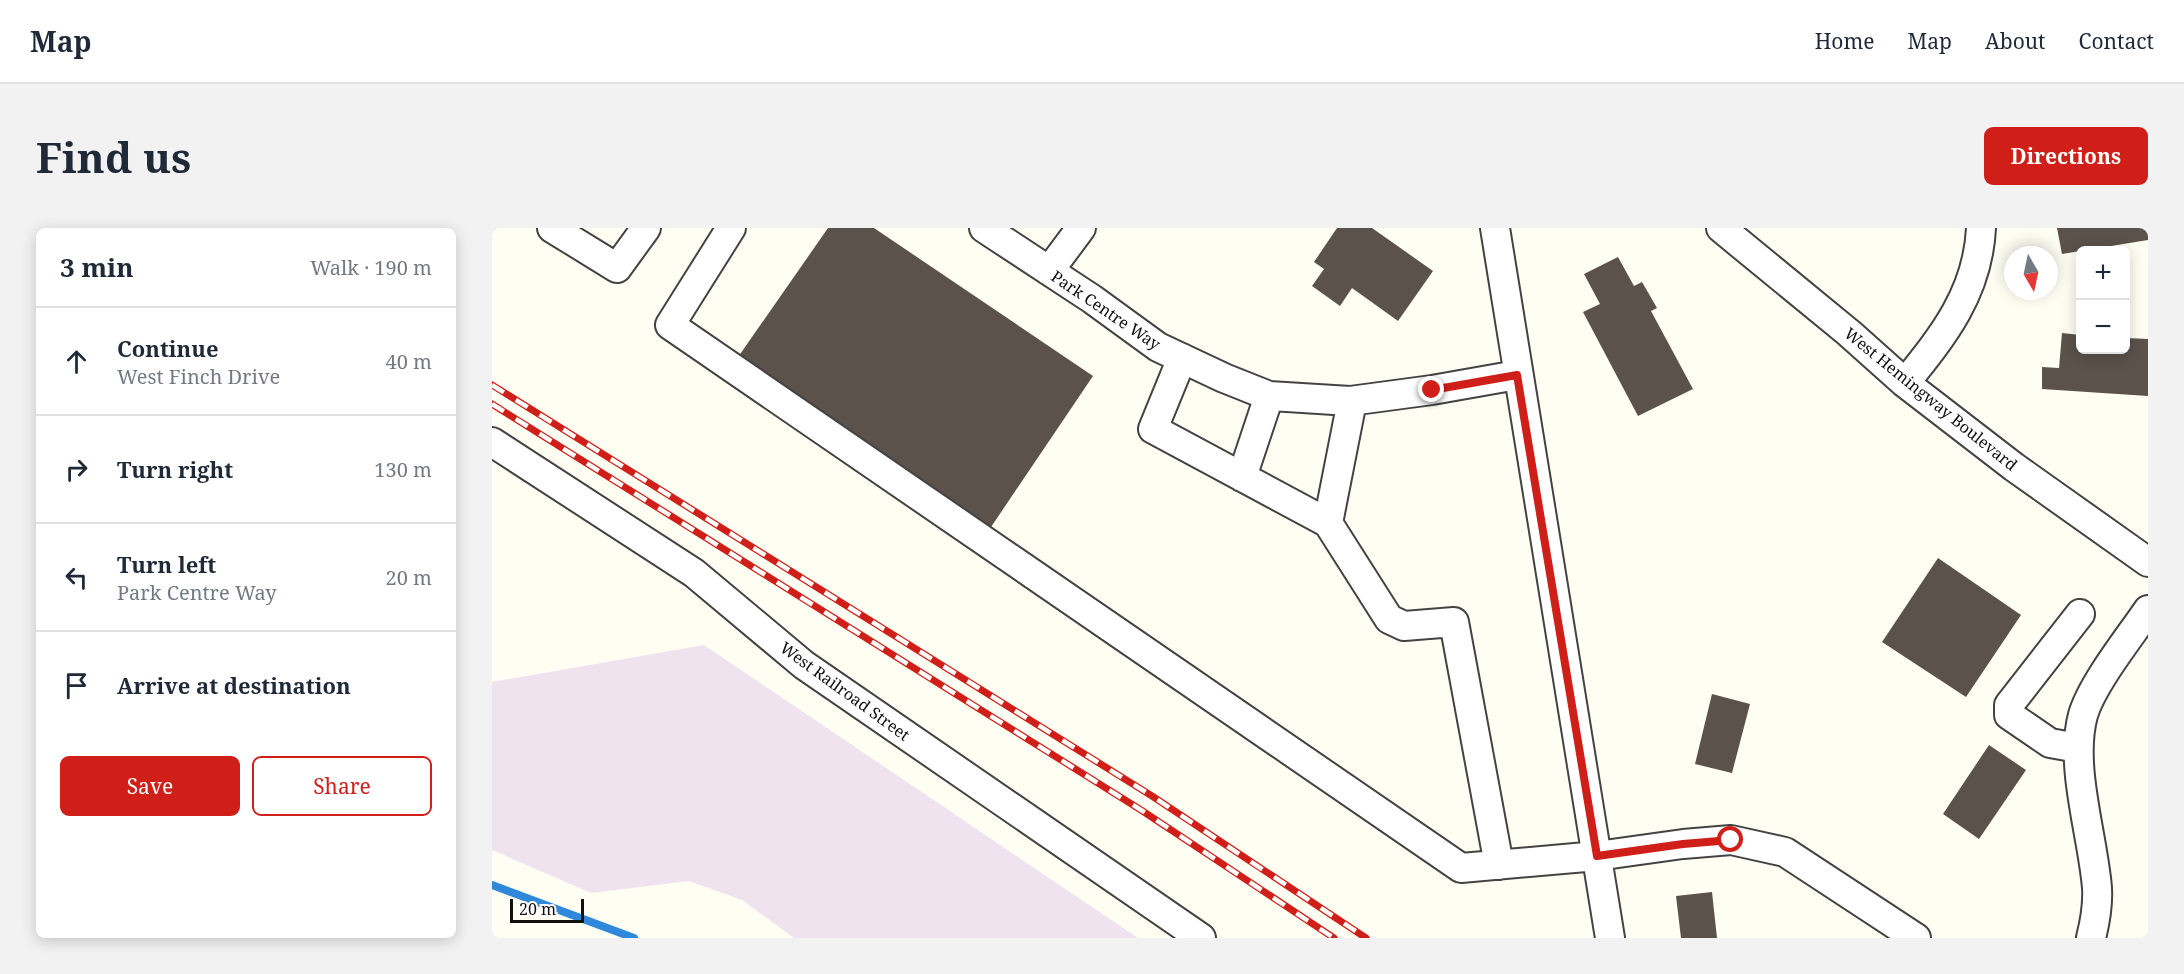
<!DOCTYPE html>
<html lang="en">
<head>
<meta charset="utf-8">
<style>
  :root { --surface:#fff; --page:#f2f2f3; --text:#1f2937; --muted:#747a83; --line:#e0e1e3; --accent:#cf1f18 }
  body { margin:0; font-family:"Noto Serif",serif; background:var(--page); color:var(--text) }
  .controls { position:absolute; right:18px; top:18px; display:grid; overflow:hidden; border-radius:9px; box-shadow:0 3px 15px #0003 }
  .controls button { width:54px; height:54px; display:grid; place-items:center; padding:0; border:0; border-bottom:2px solid var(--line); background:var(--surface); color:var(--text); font:30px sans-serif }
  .compass { position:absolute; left:1512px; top:18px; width:54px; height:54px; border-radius:50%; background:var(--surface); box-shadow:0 3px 15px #0003; rotate:171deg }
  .scale { position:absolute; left:18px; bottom:15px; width:74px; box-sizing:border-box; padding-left:6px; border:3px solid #101010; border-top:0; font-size:16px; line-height:21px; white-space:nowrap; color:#101010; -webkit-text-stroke:4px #fff; paint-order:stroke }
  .stop { position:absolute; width:18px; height:18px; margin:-14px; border:4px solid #cf1f18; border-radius:50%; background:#fff }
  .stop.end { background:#cf1f18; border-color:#fff; box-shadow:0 2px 6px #0008 }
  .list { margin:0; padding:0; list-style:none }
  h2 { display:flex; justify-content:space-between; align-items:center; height:78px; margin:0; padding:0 24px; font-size:26px }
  h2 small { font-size:20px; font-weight:400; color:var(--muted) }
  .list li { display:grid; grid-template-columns:39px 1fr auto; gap:18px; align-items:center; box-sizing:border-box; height:108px; padding:0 24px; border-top:2px solid var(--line) }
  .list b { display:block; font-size:22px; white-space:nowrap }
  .list p { margin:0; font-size:20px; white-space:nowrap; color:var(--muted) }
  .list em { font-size:20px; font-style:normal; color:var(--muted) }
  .actions { display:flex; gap:12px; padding:18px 24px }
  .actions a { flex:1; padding:14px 0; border:2px solid var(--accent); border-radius:9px; text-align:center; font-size:21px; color:var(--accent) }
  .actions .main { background:var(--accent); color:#fff }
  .icon { flex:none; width:33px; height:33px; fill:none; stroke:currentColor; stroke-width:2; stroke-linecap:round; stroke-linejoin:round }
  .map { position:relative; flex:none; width:1656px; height:710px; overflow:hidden; border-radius:9px }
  header { display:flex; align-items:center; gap:36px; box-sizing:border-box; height:84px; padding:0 30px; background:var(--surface); border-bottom:2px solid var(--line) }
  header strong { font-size:28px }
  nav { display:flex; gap:33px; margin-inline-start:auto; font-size:21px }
  .intro { display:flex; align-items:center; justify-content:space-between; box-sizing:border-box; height:144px; padding:0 36px }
  h1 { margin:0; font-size:42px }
  .button { padding:15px 27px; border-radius:9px; background:var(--accent); color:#fff; font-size:21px; font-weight:700 }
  main { display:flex; gap:36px; padding:0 36px }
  aside { flex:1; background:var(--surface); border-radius:9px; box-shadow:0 3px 15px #0003 }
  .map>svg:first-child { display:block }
  .industrial { fill:#eee3ef }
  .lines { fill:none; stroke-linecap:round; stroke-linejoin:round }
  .stream { stroke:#3088db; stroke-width:8 }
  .building { fill:#5a524b }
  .minor-casing { stroke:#434343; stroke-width:32 }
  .minor { stroke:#fff; stroke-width:28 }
  .rail-casing { stroke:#cf1f18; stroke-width:7 }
  .rail { stroke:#fff; stroke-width:4.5; stroke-dasharray:14; stroke-linecap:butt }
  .route { stroke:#cf1f18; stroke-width:8 }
  .labels { text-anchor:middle; stroke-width:6; stroke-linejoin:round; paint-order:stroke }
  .street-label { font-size:16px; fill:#101010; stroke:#fff }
</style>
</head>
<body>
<header>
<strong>Map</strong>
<nav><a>Home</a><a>Map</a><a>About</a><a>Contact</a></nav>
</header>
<div class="intro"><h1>Find us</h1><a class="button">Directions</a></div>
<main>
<aside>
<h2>3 min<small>Walk · 190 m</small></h2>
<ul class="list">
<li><svg class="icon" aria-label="ahead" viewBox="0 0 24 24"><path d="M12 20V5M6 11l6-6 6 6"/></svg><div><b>Continue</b><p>West Finch Drive</p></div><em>40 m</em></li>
<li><svg class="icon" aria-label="right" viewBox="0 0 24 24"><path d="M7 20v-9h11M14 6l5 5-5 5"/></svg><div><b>Turn right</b></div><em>130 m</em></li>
<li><svg class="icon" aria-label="left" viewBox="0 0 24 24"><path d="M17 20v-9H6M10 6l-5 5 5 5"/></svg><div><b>Turn left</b><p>Park Centre Way</p></div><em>20 m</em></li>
<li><svg class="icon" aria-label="arrive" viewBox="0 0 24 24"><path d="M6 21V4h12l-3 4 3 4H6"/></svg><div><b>Arrive at destination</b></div></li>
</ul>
<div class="actions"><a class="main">Save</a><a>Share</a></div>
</aside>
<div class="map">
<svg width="1656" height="710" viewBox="0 0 1656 710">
  <rect width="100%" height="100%" fill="#fffef2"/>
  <!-- industrial -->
  <path class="industrial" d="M212 417 646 710H302L250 672 197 653 99 665 0 622V454Z"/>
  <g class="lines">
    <!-- stream -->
    <path class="stream" d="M0 657 142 710"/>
  </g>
  <!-- building -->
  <path class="building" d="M336 0H382L601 148 497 302 244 132Z
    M845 0H880L941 43 906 93 860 60 848 78 820 58 832 41 822 34Z
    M1565 0H1656V12L1570 26Z
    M1126 29 1142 58 1150 54 1165 80 1159 83 1201 161 1146 188 1091 84 1108 76 1092 46Z
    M1570 105 1588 107V122H1634V110L1656 111V168L1550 161V139L1567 140Z
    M1446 330 1529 387 1474 469 1390 414Z
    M1220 466 1258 476 1240 545 1203 536Z
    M1497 517 1534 542 1487 611 1451 586Z
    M1220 664 1225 710H1189L1184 668Z"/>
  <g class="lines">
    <!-- minor casing -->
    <g class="minor-casing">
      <path id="minor" d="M60 0 125 40 154 0
        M239 0 178 97 969 640 1105 628 1191 616 1239 612 1293 624 1424 710
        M492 0 600 71 666 119 732 150 777 168 858 173 940 162 1025 147
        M1003 0 1118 710
        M1229 0 1357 105 1413 155 1522 239 1656 334
        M557 43 589 0
        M690 130 661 201 836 295 860 173
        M1413 155C1452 107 1486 64 1489 0
        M0 214 202 345 312 437 709 710
        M750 249 777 168
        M836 295 897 391 912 398 962 394 1007 637
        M1586 520 1558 515 1517 487V477L1588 386
        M1599 710C1603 694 1606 676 1605 660 1601 608 1577 538 1591 487 1600 456 1637 410 1656 382"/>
    </g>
    <!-- minor -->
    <use href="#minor" class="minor"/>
    <!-- rail casing -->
    <g class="rail-casing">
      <path id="rail" d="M0 157 660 568 874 710
        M0 176 649 582 842 710"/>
    </g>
    <!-- rail -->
    <use href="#rail" class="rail"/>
  </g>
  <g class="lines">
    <!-- route -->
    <path class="route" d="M940 162 1025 147 1105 628 1191 616 1239 612"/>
  </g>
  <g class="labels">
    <!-- street labels -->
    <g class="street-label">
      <text transform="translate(614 82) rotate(34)" y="6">Park Centre Way</text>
      <text transform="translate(1439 171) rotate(39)" y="6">West Hemingway Boulevard</text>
      <text transform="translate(353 463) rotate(36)" y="6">West Railroad Street</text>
    </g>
  </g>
</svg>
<div class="controls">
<button>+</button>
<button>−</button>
</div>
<svg class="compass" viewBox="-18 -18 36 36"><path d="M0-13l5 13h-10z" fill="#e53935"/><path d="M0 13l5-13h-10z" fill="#747a83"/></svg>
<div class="scale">20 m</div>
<div class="stop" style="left:1239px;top:612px"></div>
<div class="stop end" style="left:940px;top:162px"></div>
</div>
</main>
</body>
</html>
